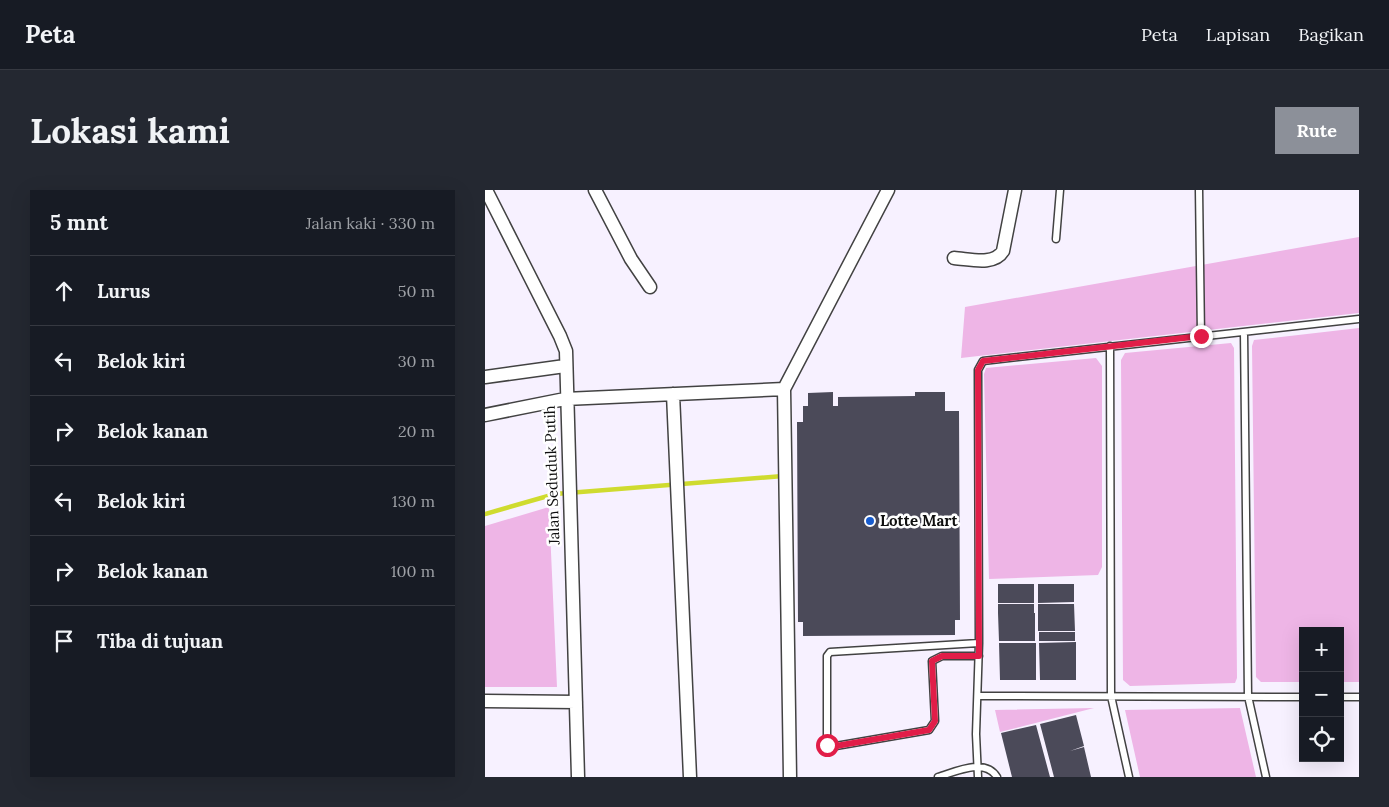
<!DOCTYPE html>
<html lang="id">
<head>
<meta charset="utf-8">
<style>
  :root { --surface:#171b24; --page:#242831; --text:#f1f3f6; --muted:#9ea1a6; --line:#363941; --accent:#8c9099 }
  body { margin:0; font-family:Lora,serif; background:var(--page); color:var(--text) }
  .controls { position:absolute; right:15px; bottom:15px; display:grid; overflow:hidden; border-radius:0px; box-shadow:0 5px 20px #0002 }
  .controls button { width:45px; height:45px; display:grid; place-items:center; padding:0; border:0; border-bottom:1px solid var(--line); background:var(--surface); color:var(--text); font:25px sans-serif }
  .stop { position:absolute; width:15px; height:15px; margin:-11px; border:4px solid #e11d48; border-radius:50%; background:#fff }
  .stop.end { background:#e11d48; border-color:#fff; box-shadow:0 1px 5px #0008 }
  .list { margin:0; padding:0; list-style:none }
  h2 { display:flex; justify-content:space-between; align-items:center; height:65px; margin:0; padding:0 20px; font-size:21px }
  h2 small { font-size:16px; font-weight:400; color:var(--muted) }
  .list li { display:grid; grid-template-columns:32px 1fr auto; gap:15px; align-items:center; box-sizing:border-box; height:70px; padding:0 20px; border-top:1px solid var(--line) }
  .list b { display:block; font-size:19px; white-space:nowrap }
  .list em { font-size:16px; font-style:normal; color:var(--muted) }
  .icon { flex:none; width:28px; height:28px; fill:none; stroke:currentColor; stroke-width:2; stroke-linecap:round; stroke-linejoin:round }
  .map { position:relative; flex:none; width:874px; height:587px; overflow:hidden; border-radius:0px }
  header { display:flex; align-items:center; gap:30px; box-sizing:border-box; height:70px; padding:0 25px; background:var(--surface); border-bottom:1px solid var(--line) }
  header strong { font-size:24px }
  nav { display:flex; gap:28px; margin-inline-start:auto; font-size:18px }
  .intro { display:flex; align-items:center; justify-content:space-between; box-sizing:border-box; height:120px; padding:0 30px }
  h1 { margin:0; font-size:35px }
  .button { padding:12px 22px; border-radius:0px; background:var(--accent); color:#fff; font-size:18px; font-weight:700 }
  main { display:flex; gap:30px; padding:0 30px }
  aside { flex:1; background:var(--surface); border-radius:0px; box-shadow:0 5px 20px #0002 }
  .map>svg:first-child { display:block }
  .green { fill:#eeb5e6 }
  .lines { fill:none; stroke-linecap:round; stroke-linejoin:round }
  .stream { stroke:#cfdb2f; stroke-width:4.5 }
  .building { fill:#4b4a59 }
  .service-casing { stroke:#424242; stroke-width:9 }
  .minor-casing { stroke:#424242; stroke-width:15 }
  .service { stroke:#fff; stroke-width:6 }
  .minor { stroke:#fff; stroke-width:12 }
  .route { stroke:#e11d48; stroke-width:6 }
  .poi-dot { fill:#185cce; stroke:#fff; stroke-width:2 }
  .labels { text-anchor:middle; stroke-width:5; stroke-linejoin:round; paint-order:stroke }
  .street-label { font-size:15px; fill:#0f0f0f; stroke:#fff }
  .poi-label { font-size:15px; font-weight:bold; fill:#0f0f0f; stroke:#fff; text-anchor:start }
</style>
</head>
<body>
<header>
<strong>Peta</strong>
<nav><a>Peta</a><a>Lapisan</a><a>Bagikan</a></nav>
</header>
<div class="intro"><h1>Lokasi kami</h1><a class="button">Rute</a></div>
<main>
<aside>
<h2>5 mnt<small>Jalan kaki · 330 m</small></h2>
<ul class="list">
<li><svg class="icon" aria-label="ahead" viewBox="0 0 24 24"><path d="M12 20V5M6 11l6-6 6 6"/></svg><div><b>Lurus</b></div><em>50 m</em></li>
<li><svg class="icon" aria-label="left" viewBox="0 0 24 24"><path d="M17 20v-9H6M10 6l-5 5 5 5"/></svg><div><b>Belok kiri</b></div><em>30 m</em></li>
<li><svg class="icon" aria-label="right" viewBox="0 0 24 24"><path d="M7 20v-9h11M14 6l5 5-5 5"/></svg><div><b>Belok kanan</b></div><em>20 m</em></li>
<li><svg class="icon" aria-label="left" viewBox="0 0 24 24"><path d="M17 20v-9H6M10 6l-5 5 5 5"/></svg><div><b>Belok kiri</b></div><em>130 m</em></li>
<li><svg class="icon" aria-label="right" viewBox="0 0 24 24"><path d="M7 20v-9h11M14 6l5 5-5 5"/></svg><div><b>Belok kanan</b></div><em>100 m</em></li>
<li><svg class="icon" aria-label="arrive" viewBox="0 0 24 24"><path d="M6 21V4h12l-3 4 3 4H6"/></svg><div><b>Tiba di tujuan</b></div></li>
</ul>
</aside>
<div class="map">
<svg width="874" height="587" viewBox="0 0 874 587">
  <rect width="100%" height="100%" fill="#f7f1ff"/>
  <!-- green -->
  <path class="green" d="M874 47V123L476 168 480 117Z
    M874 138V492H855V441H818V492H776L771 487 767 156 769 150Z
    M746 153 749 158 752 488 750 493 645 496 638 490 636 170 640 163Z
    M611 168 617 176V377L613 385 504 389 499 184 501 178Z
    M64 317 72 497H0V336Z
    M609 518 515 542 510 520Z
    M755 518 771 587H655L640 520Z"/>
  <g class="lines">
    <!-- stream -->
    <path class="stream" d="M0 324 70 304 298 286"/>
  </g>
  <!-- building -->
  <path class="building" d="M348 202V216H353V207L430 206V202H460V221H474L475 430H470V445L318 446V432H313L312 232H318V216H323V203Z
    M513 394H549V413H513Z
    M553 394H589V412L553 413Z
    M513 414H549V423H513Z
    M553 414H589L590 441H553Z
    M513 423H550V451H514Z
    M554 442H590V451H554Z
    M591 452V490H555L554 453Z
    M514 453H551V490H515Z
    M591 525 599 556 585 561 599 557 606 587H569L555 534Z
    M551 535 565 587H527L516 543Z"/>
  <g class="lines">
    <!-- service casing -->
    <g class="service-casing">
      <path id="service" d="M714 0 716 146
        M571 49 575 0
        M759 142 763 506 781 587
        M625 156 626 506 644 587
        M494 466H457L447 471 450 531 444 540 345 557 342 555V466L345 462 494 453
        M494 506 818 507
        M855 507H874
        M453 587C470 582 500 567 512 587
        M493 587 491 544 494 453 493 180 498 171 874 129"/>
    </g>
    <!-- minor casing -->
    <g class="minor-casing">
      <path id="minor" d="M1 0 75 146 81 161 93 587
        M110 0 146 69 165 97
        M469 68C485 69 509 76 518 61L530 0
        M0 187 80 176
        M188 204 205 587
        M0 225 80 209 299 199
        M0 511 91 512
        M305 587 299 199 403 0"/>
    </g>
    <!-- service -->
    <use href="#service" class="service"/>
    <!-- minor -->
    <use href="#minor" class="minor"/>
  </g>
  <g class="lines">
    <!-- route -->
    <path class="route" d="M342 555 345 557 444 540 450 531 447 471 457 466H494L493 180 498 171 716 146"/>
  </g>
  <!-- markers -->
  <circle class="poi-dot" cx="385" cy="331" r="5"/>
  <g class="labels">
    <!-- street labels -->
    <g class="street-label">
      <text transform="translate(67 285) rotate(-92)" y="5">Jalan Seduduk Putih</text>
    </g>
    <!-- poi labels -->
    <g class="poi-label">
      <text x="395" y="336">Lotte Mart</text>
    </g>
  </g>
</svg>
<div class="controls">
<button>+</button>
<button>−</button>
<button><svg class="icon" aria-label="locate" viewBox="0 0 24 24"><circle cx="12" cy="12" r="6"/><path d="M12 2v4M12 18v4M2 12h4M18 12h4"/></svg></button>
</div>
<div class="stop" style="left:342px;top:555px"></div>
<div class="stop end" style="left:716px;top:146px"></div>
</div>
</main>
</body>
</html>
